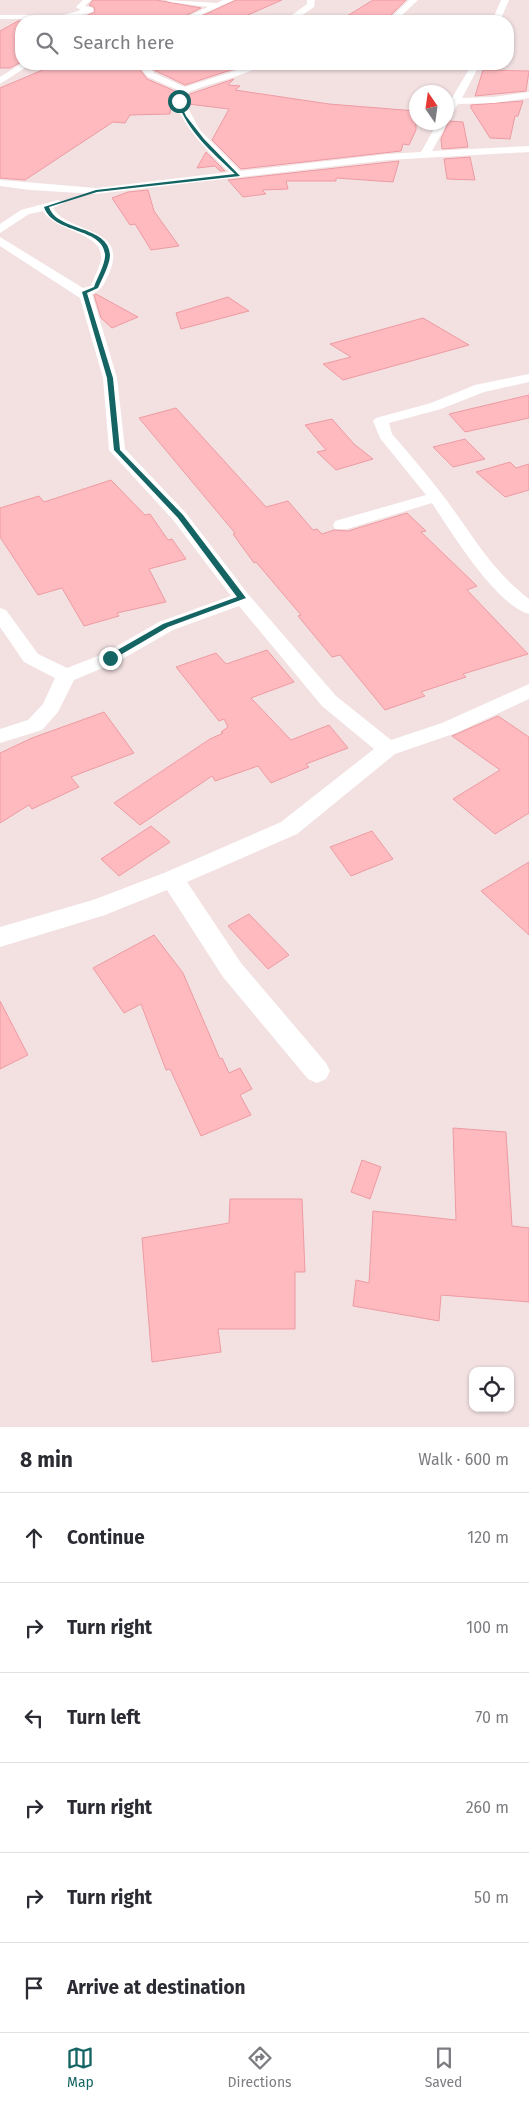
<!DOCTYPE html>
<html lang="en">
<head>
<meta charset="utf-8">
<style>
  :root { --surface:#fff; --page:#f7f7f7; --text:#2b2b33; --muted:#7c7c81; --line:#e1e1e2; --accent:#156464 }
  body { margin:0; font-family:"Fira Sans",sans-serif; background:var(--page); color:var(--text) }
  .controls { position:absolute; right:15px; bottom:15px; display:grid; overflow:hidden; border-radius:10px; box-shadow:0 1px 4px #0004 }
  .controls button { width:45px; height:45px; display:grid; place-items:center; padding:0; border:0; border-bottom:1px solid var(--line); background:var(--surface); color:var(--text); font:25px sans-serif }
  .compass { position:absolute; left:409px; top:85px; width:45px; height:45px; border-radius:50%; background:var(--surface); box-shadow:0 1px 4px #0004; rotate:347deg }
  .stop { position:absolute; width:15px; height:15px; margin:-11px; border:4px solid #156464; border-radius:50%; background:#fff }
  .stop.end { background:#156464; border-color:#fff; box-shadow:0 1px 5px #0008 }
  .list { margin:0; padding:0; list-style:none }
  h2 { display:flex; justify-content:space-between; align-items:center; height:65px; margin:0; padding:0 20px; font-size:21px }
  h2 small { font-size:16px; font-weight:400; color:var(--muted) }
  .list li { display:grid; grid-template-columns:32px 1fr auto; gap:15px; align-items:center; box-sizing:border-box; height:90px; padding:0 20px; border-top:1px solid var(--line) }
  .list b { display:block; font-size:19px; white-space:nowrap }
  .list em { font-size:16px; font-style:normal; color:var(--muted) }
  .icon { flex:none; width:28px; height:28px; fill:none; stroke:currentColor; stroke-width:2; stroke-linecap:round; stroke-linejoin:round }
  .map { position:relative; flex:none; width:529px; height:1427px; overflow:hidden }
  .search { position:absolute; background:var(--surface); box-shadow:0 1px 4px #0004; left:15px; right:15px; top:15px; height:55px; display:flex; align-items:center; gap:12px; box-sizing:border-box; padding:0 18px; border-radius:20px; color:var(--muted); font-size:19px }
  .sheet { height:605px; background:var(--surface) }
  nav { display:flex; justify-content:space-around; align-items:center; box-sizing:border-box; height:70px; border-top:1px solid var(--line); background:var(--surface); font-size:14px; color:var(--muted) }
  nav a { display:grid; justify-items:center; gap:2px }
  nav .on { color:var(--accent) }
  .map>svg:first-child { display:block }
  .building { fill:#febabf; stroke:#ed9ba2 }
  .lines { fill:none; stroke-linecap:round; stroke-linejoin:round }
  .minor { fill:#fff; fill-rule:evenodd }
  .route { fill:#156464 }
</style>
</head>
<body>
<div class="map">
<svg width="529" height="1427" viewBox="0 0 529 1427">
  <rect width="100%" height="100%" fill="#f3e1e2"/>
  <!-- building -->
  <path class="building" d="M93 0H156L201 8 175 21H86V16L95 12 94 7 89 5Z
    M236 0H282L234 21H191Z
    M373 0H406L385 21H339Z
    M18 21H21V62L10 68H0V31Z
    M57 64H128L120 68H141V71L147 79 177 92 171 102 170 114 130 115 125 123 113 122 25 180 0 178V88Z
    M211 64H249L185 85 154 70 205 68Z
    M483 70 529 71 526 91 475 96Z
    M234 79 228 85 240 86 235 90 329 104 416 111V130L409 145 403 144 401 151 241 169 212 140 229 109 188 104 186 101 190 94Z
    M523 101 518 116H515L510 139 490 138 471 108V105Z
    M449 121 463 122 468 147 442 149 441 139Z
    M206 152 225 171H220L215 166 197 168Z
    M470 157 475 180 447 179 444 159Z
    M399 161 393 182 336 178V181H286L288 189 262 190 266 194 243 197 228 180Z
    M148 190 154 211 179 246 151 250 135 224 130 225 112 198 128 192Z
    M96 294 138 317 112 328 101 318 94 295Z
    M228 297 249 311 181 329 176 313Z
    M423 318 469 345 343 380 323 364 351 357 330 344Z
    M529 395V418L465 432 449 414Z
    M176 408 266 507 288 501 313 530 317 529 322 534 334 530 348 531 407 513 426 531 421 532 477 586 467 590 528 654 463 674 466 677 421 692 425 696 385 710 340 655 332 657 298 616 301 615 256 562 254 563 233 534 235 533 139 418Z
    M332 419 354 444 373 459 336 470 317 452 326 450 305 425Z
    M465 439 485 459 453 467 433 447Z
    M510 462 516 468 529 464V490L505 497 476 472Z
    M111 480 145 515 150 514 168 540 172 539 186 559 149 569 166 602 117 613 119 616 84 626 62 588 38 595 0 537V508L39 496 44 502Z
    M267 650 294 682 251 698 291 740 329 725 348 748 306 764 309 767 271 783 258 766 215 781 212 776 140 825 114 803 210 739 223 733 221 732 228 727 224 719 219 721 176 667 216 653 226 664Z
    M104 712 134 753 71 777 79 787 32 809 29 805 0 823V753L32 738Z
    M498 716 529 737V813L495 834 453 799 500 770 452 736Z
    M151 826 170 842 119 876 101 859Z
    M372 831 393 859 351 876 330 847Z
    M529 862V935L481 891Z
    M249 914 289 955 268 969 228 926Z
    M154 935 183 973 220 1059 222 1058 229 1073 240 1068 252 1089 240 1095 251 1115 201 1136 170 1069 166 1070 141 1004 124 1013 93 968Z
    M0 1001 28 1055 0 1069Z
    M453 1128 506 1132 512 1226 529 1228V1302L441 1295 439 1321 353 1306 356 1280 369 1283 373 1211 456 1220Z
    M362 1160 381 1167 370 1199 351 1192Z
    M230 1199H302L305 1272H295V1329H218L221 1352 152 1362 142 1238 229 1223Z"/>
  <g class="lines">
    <!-- minor -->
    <path class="minor" d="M83 0H91L85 6 93 8V12L64 19H0V15H64L81 10 76 7Z
      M166 0 217 3 223 0H234L187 21H177L208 7 170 2Z
      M307 0H315L314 7 294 21H284L307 4Z
      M409 0H418L396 21H387Z
      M501 0H509L500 21H492Z
      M21 64H31L0 84V77Z
      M145 64H153L152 70 154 73 185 87 247 67 252 64H261C254 74 204 85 189 92L184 101 200 130 240 171 388 154 421 152 438 122H446V120L448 122 432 151 529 146V152L388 160 96 194 30 190 0 186V180L96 188 229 172C207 151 186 130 174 101L180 91 148 77 142 70Z
      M472 64H480L462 98 493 97 529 92V98L493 103 458 104 449 119 446 120V108Z
      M58 200 64 203 53 208C68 234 128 226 110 271 105 282 103 290 92 294L117 378 125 449 186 513 248 594 336 696 391 740 442 723 529 684V699L456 733 395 754 297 834 187 882 241 963 326 1063 330 1071 326 1079 317 1083 308 1079 223 977 167 890 105 915 0 947V927L93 900 164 873 281 822 374 749 322 706 239 606 173 630 117 662 74 680 58 712 42 730 0 743V729L28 720 43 704 55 678 24 662 0 627V608L6 610 38 654 67 668 103 654 159 622 231 596 174 521 109 450 103 378 80 298 0 246V237L83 288 91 286C94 277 99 269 101 260 105 232 56 233 43 211L29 214 0 233V224L21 210Z
      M529 374V382L484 392 441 409 389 423 392 434C409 454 426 473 441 493 472 533 488 567 529 599V614C496 605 451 532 432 503L347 529H335L333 525 335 521 426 495 380 438 373 421 376 418 431 403 475 385Z"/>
  </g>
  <!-- route -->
  <path class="route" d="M179 100 186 116 204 139 240 176 97 192 49 207C57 232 109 225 110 255 110 264 102 279 98 288L87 293 113 378 120 450 183 515 246 598 168 627 110 661 106 658 107 656 163 624 237 597 178 518 114 450 107 378 82 292 94 287C97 278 106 263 105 254 102 227 53 234 44 207L96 190 235 174C212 152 188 132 177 101Z"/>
</svg>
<div class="controls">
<button><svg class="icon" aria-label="locate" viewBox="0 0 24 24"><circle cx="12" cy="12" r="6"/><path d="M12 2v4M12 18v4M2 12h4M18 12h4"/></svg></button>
</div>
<svg class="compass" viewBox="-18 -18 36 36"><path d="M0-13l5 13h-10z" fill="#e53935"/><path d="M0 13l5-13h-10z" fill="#7c7c81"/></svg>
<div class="stop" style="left:179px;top:101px"></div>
<div class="stop end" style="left:110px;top:658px"></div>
<div class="search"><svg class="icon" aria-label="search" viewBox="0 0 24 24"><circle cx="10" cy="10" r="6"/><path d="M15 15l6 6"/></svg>Search here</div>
</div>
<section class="sheet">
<h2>8 min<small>Walk · 600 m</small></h2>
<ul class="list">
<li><svg class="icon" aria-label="ahead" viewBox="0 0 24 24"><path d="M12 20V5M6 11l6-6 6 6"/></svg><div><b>Continue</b></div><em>120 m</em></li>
<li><svg class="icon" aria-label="right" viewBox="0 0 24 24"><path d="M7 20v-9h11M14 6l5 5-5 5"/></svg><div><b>Turn right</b></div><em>100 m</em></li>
<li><svg class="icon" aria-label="left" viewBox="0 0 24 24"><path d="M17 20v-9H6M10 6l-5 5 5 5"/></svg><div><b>Turn left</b></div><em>70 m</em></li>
<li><svg class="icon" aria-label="right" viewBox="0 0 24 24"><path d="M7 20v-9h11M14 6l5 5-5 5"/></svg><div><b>Turn right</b></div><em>260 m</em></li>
<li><svg class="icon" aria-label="right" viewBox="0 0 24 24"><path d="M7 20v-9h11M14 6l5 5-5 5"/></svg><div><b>Turn right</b></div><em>50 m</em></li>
<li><svg class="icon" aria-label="arrive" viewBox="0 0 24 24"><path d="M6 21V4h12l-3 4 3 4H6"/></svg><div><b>Arrive at destination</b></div></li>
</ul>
</section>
<nav>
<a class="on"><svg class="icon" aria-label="map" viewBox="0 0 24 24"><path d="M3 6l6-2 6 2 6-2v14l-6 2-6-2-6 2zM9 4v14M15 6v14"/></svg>Map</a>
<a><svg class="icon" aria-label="directions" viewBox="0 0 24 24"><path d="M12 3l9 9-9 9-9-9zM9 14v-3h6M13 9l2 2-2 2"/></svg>Directions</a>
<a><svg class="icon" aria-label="saved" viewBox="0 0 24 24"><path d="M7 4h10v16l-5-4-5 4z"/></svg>Saved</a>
</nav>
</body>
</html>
